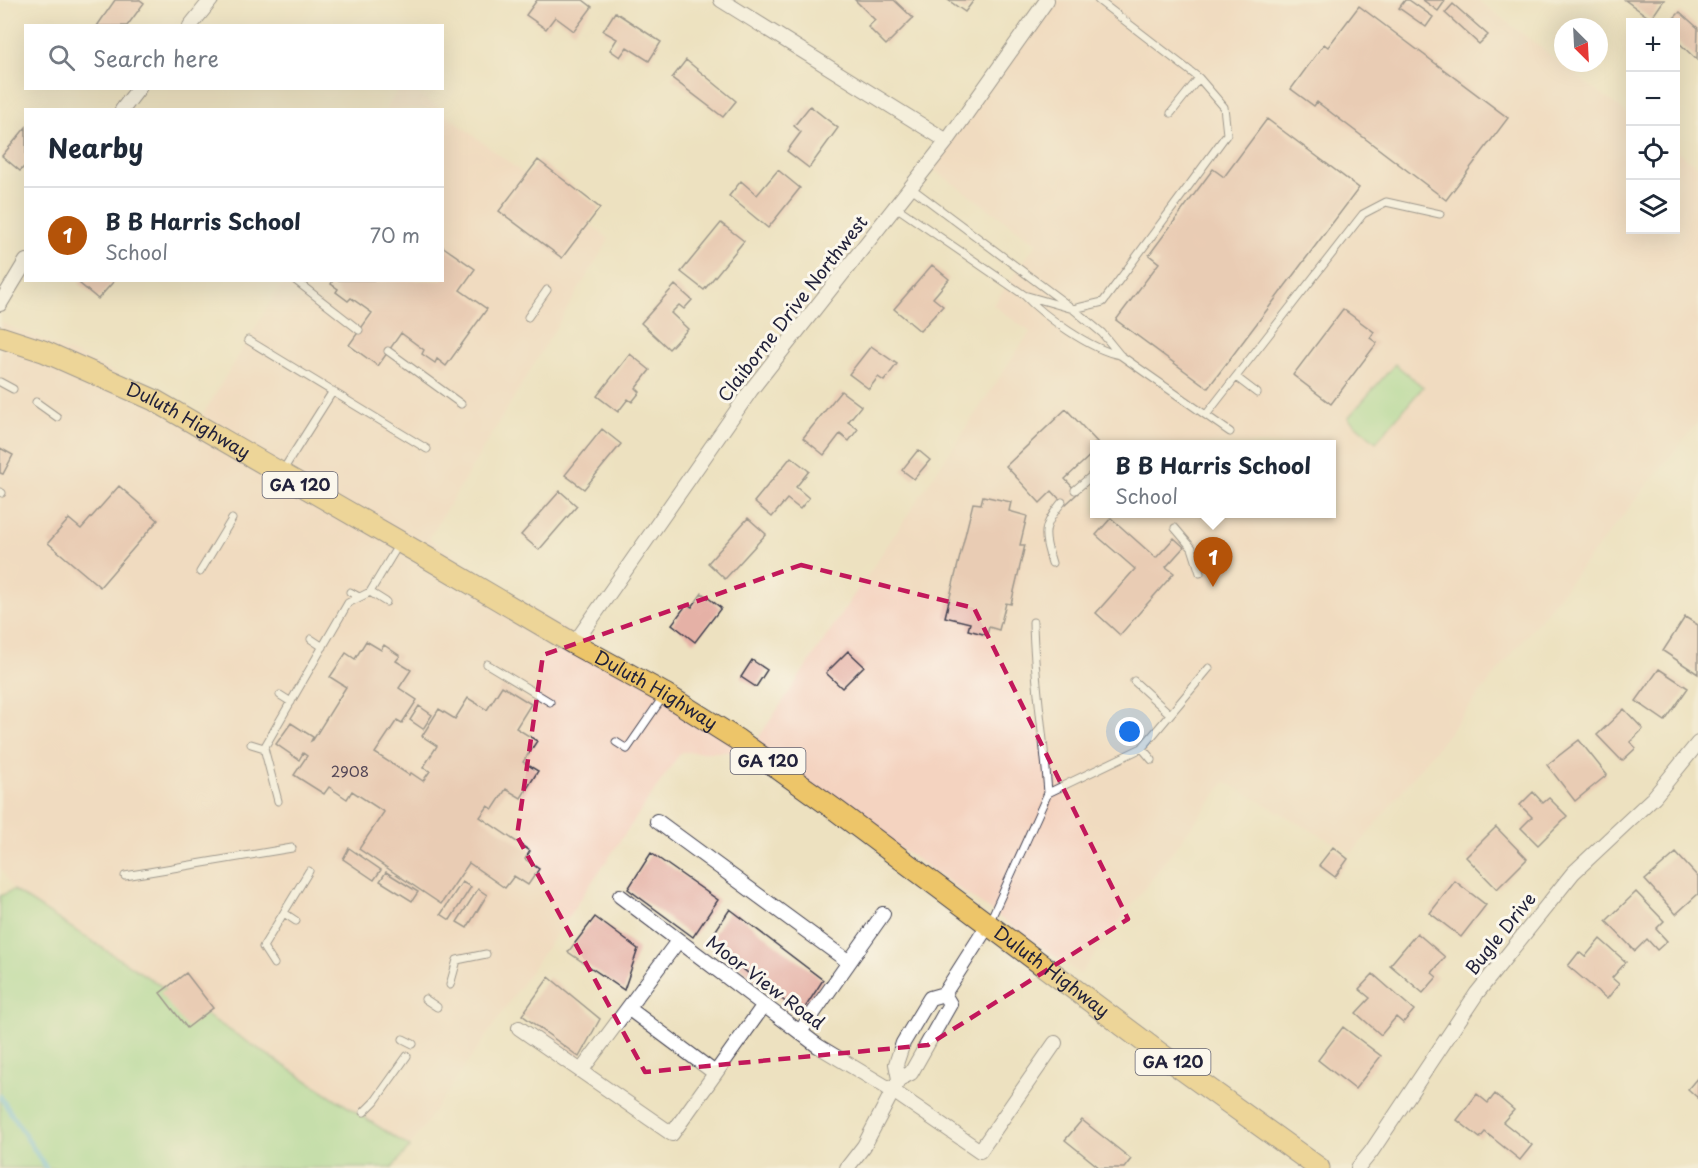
<!DOCTYPE html>
<html lang="en">
<head>
<meta charset="utf-8">
<style>
  :root { --surface:#fff; --page:#f6f6f7; --text:#1f2937; --muted:#747a83; --line:#e0e1e3; --accent:#b45309 }
  body { margin:0; font-family:"Playpen Sans",sans-serif; background:var(--page); color:var(--text) }
  .controls { position:absolute; right:18px; top:18px; display:grid; overflow:hidden; border-radius:0px; box-shadow:0 6px 24px #0002 }
  .controls button { width:54px; height:54px; display:grid; place-items:center; padding:0; border:0; border-bottom:2px solid var(--line); background:var(--surface); color:var(--text); font:30px sans-serif }
  .compass { position:absolute; left:1554px; top:18px; width:54px; height:54px; border-radius:50%; background:var(--surface); box-shadow:0 6px 24px #0002; rotate:156deg }
  .you { position:absolute; left:1130px; top:732px; width:21px; height:21px; margin:-15px; border:4px solid #fff; border-radius:50%; background:#1a73e8; box-shadow:0 0 0 9px #1a73e833 }
  .badge { display:grid; place-items:center; width:39px; height:39px; border-radius:50%; background:var(--accent); color:#fff; font-size:20px; font-weight:700 }
  .pin { position:absolute; translate:-50% -50px; filter:drop-shadow(0 2px 3px #0008) }
  .pin::after { content:''; position:absolute; top:32px; width:21px; height:18px; background:inherit; clip-path:polygon(0 0,100% 0,50% 100%) }
  .popup { position:absolute; left:1090px; top:440px; width:246px; height:78px; box-sizing:border-box; display:grid; place-content:center; border-radius:0px; background:var(--surface); filter:drop-shadow(0 2px 4px #0005); font-size:20px; white-space:nowrap; color:var(--muted) }
  .popup b { font-size:22px; color:var(--text) }
  .popup::after { content:''; position:absolute; left:50%; top:100%; margin-left:-12px; border:12px solid transparent; border-top-color:var(--surface) }
  .list { margin:0; padding:0; list-style:none }
  h2 { display:flex; justify-content:space-between; align-items:center; height:78px; margin:0; padding:0 24px; font-size:26px }
  h2 small { font-size:20px; font-weight:400; color:var(--muted) }
  .list li { display:grid; grid-template-columns:39px 1fr auto; gap:18px; align-items:center; box-sizing:border-box; height:96px; padding:0 24px; border-top:2px solid var(--line) }
  .list b { display:block; font-size:22px; white-space:nowrap }
  .list p { margin:0; font-size:20px; white-space:nowrap; color:var(--muted) }
  .list em { font-size:20px; font-style:normal; color:var(--muted) }
  .icon { flex:none; width:33px; height:33px; fill:none; stroke:currentColor; stroke-width:2; stroke-linecap:round; stroke-linejoin:round }
  .map { position:relative; flex:none; width:1698px; height:1168px; overflow:hidden }
  .search { position:absolute; background:var(--surface); box-shadow:0 6px 24px #0002; left:24px; top:24px; width:420px; height:66px; display:flex; align-items:center; gap:15px; box-sizing:border-box; padding:0 21px; border-radius:0px; color:var(--muted); font-size:22px }
  .panel { position:absolute; background:var(--surface); box-shadow:0 6px 24px #0002; left:24px; top:108px; width:420px; height:174px; border-radius:0px }
  .map>svg:first-child { display:block }
  .built { fill:#f4d3c0; fill-rule:evenodd }
  .green { fill:#97da92; stroke:#5c7e66; stroke-width:1.5 }
  .lines { fill:none; stroke-linecap:round; stroke-linejoin:round }
  .stream { stroke:#64c0e2; stroke-width:5 }
  .building { fill:#e5b1a6 }
  .lane-casing { stroke:#403f4f; stroke-width:9 }
  .street-casing { stroke:#403f4f; stroke-width:16 }
  .primary-casing { stroke:#403f4f; stroke-width:23 }
  .lane { stroke:#fff; stroke-width:7 }
  .street { stroke:#fff; stroke-width:14 }
  .primary { stroke:#edc569; stroke-width:21 }
  .marked { fill:none; stroke:#c2185b; stroke-width:4.5; stroke-dasharray:12 8; stroke-linejoin:round }
  .labels { text-anchor:middle; stroke-width:6; stroke-linejoin:round; paint-order:stroke }
  .number-label { font-size:15px; fill:#534656 }
  .shield { fill:#fbf7ec; stroke:#636270; stroke-width:1.5 }
  .shield-label { font-size:16px; font-weight:bold; fill:#22223b }
  .street-label { font-size:18px; fill:#22223b; stroke:#fbf7ec }
</style>
</head>
<body>
<div class="map">
<svg width="1698" height="1168" viewBox="0 0 1698 1168">
  <rect width="100%" height="100%" fill="#fbf7ec"/>
  <filter id="ink" filterUnits="userSpaceOnUse"><feTurbulence type="fractalNoise" baseFrequency=".0167" numOctaves="2"/><feDisplacementMap in="SourceGraphic" scale="12" xChannelSelector="R" yChannelSelector="G"/><feConvolveMatrix kernelMatrix="1 2 1 2 8 2 1 2 1" color-interpolation-filters="sRGB"/></filter>
  <filter id="wash" filterUnits="userSpaceOnUse"><feTurbulence type="fractalNoise" baseFrequency=".008" numOctaves="4" result="noise"/><feDisplacementMap in="SourceGraphic" scale="24" xChannelSelector="R" yChannelSelector="G"/><feGaussianBlur stdDeviation="1.35" result="paint"/><feColorMatrix in="noise" values="0 0 0 0 0 0 0 0 0 0 0 0 0 0 0 0 0 1.4 0 .05"/><feComposite in="paint" operator="in"/></filter>
  <g filter="url(#wash)">
    <rect width="100%" height="100%" fill="#ede1c0"/>
    <!-- built -->
    <path class="built" d="M1055 0H1478L1630 116V230H1676V150L1698 167V422L1352 853 1225 782 1080 974 924 864 750 752H681L410 1147 13 890 0 867V322L81 357 202 416 283 281 442 280 443 112 609 239 429 538 749 752 1030 332 993 305 1037 243 930 167ZM1094 444H1332V514H1094Z
      M399 89H412L440 109H386Z"/>
    <!-- green -->
    <path class="green" d="M1395 364 1423 387 1376 442 1348 418Z
      M13 890 410 1147 392 1168H0V896Z"/>
    <g class="lines">
      <!-- stream -->
      <path class="stream" d="M0 1096 46 1168"/>
    </g>
    <g id="blocks">
      <!-- building -->
      <path class="building" d="M115 0H140L144 3 127 26H97Z
        M537 0H583L592 7 574 31 555 17 546 29 526 15Z
        M855 0H894L913 18 886 45 868 27 875 20Z
        M948 0H974L965 12Z
        M1405 0H1409L1433 17 1426 27 1399 8Z
        M1423 0H1443L1445 1 1438 11Z
        M1625 0H1664L1651 19Z
        M1453 4 1488 35 1479 44 1445 13Z
        M1359 6 1508 118 1446 200 1317 102 1314 106 1291 89 1324 44 1328 47Z
        M615 12 661 42 649 61 627 47 620 57 610 50 617 39 603 31Z
        M1680 12 1698 28 1697 60 1676 40V22H1670Z
        M686 60 736 101 723 117 672 78Z
        M810 106 838 128 809 168 787 151 801 132 794 126Z
        M1267 119 1359 188 1208 388 1116 320 1159 263 1149 255 1213 169 1224 177Z
        M26 127V165L20 171 2 156Z
        M538 160 600 208 562 258 499 211Z
        M778 170 800 188 768 228 729 196 741 181 757 195Z
        M721 223 744 241 704 290 681 272Z
        M442 246 475 269 460 290 487 309 446 366 437 359 435 363 422 354 424 350 401 333 378 366 349 345 372 313 351 298 348 301 336 292 338 289 331 284 333 280H442Z
        M932 265 949 279 933 298 943 306 920 331 894 309Z
        M81 280H115L98 299 79 283Z
        M675 285 692 300 684 309 679 305 671 313 688 329 669 349 641 323Z
        M1343 309 1374 332 1370 338 1377 343 1331 404 1293 375Z
        M871 346 897 364 884 381 878 377 869 389 849 374Z
        M630 354 650 370 636 388 640 392 632 402 628 399 618 412 597 396Z
        M841 391 861 406 848 422 858 429 849 441 840 434 824 455 803 438Z
        M1066 409 1099 444H1094V452L1065 479 1078 493 1065 505 1052 491 1040 503 1006 466Z
        M602 429 621 444 584 489 565 475Z
        M0 448 13 455 3 474 0 473Z
        M918 450 930 460 914 479 902 470Z
        M791 457 809 471 796 487 809 498 800 509 787 499 772 517 754 502Z
        M119 486 158 520 100 587 48 543 69 519 81 529Z
        M560 491 577 506 539 550 521 535Z
        M983 496 1011 502 1009 511 1027 516 1020 545H1025L1011 604 1006 603 999 630 989 627 987 635 968 630 970 623 945 617 973 503 981 504Z
        M748 518 766 534 725 579 708 563Z
        M1111 518 1156 558 1174 538 1184 547 1166 567 1174 573 1120 635 1096 613 1135 569 1096 535Z
        M702 593 721 608 695 642 672 624 687 604 692 607Z
        M1685 617 1698 625V674L1663 651Z
        M366 641 381 650 384 645 400 656 396 661 411 670 399 688 417 700 402 723 397 720 375 753 409 775 411 773 423 781 430 771 423 768 437 746 422 736 439 709 455 719 468 698 487 710 502 686 531 704 516 728 537 741 523 762 538 771 521 798 506 789 493 809 488 806 480 817 530 851 525 859 539 869 528 885 514 876 505 888 469 863 441 904 359 849 384 812 352 791 347 799 329 787 324 794 294 775 307 756 303 753 299 760 276 744 291 723 313 737 311 741 313 740 346 687 330 677 346 653 355 659Z
        M848 651 864 666 842 688 826 673Z
        M752 660 767 670 756 687 741 677Z
        M1659 669 1688 688 1665 721 1636 701Z
        M419 706 432 715 423 729 410 720Z
        M1624 709 1643 729 1630 742 1636 748 1622 761 1597 735Z
        M1579 740 1607 775 1575 801 1547 765Z
        M1533 792 1543 803 1549 798 1567 816 1538 845 1521 828 1532 817 1520 805Z
        M1496 827 1527 859 1497 889 1466 857Z
        M1333 847 1348 859 1335 877 1319 865Z
        M349 848 381 870 374 880 343 859Z
        M651 853 718 900 693 937 628 889Z
        M1676 853 1698 877V894L1676 914 1645 880Z
        M386 872 418 892 412 901 380 881Z
        M1455 881 1486 905 1461 937 1430 913Z
        M462 882 471 887 450 920 441 914Z
        M478 889 487 895 467 928 457 922Z
        M1636 892 1664 921 1656 929 1667 941 1657 950 1647 939 1635 951 1606 921Z
        M730 909 823 980 801 1014 708 942Z
        M595 917 638 949 624 990 568 952Z
        M1417 933 1445 957 1432 973 1437 977 1423 993 1390 965Z
        M1600 939 1626 962 1612 978 1619 984 1607 999 1568 966 1579 952 1585 957Z
        M186 973 213 1008 187 1028 160 993Z
        M1373 974 1414 1010 1403 1023 1396 1017 1381 1035 1356 1013 1370 998 1359 989Z
        M549 977 600 1019 579 1057 522 1015Z
        M1343 1027 1381 1056 1355 1089 1318 1060Z
        M1698 1077V1098L1688 1089Z
        M1477 1094 1488 1103 1495 1094 1514 1110 1503 1122 1532 1145 1520 1160 1485 1132 1480 1138 1457 1120Z
        M1082 1120 1131 1159 1124 1168H1100L1065 1140Z"/>
    </g>
  </g>
  <g filter="url(#ink)">
    <use href="#blocks" fill-opacity="0" stroke="#403f4f" stroke-width="1.5"/>
    <g class="lines">
      <!-- lane casing -->
      <g class="lane-casing">
        <path id="lane" d="M1171 113 1199 78
          M910 187 1073 309 1102 333 1120 355 1230 432
          M896 207 1024 295C1044 316 1091 350 1120 355
          M295 280 359 330
          M1024 295 1073 309 1103 302 1227 134 1224 107 1199 78 1098 0
          M528 317 547 290
          M248 340 427 449
          M388 351 461 404
          M1236 377 1257 393
          M0 382 13 389
          M36 402 57 417
          M1206 415 1363 214 1386 202 1440 214
          M283 470 333 391
          M1075 490 1094 474
          M0 492 2 493
          M1175 528 1192 548 1200 573
          M1052 563C1043 533 1042 527 1062 502
          M200 572 232 519
          M350 592 359 597
          M370 592 386 602
          M1033 622C1034 680 1044 736 1048 793
          M311 639 323 647
          M487 664 550 702
          M1134 681 1170 714
          M280 695 291 702
          M616 742 627 749 663 697
          M251 744 264 748
          M1142 748 1152 760
          M278 801 264 748 348 603 370 592 399 544
          M125 876 292 848
          M284 913 296 921
          M989 923 1048 793 1142 748 1209 668
          M274 964 263 947 309 871
          M450 985 457 960 486 954
          M425 999 437 1007
          M403 1039 413 1044
          M364 1112 375 1101 407 1056"/>
      </g>
      <!-- street casing -->
      <g class="street-casing">
        <path id="street" d="M721 0 947 141
          M190 26 211 0
          M122 110 139 88
          M0 304 26 261
          M574 644 751 390 947 141 1047 0
          M657 821 849 962
          M620 896 818 1046 893 1091 980 1151 1055 1043
          M944 994 950 1004 911 1073 899 1079 896 1064 903 1043 930 998 944 994 988 925
          M628 1008 715 1073
          M519 1028 581 1071 678 941
          M800 1032 883 914
          M581 1071 672 1134 764 1005
          M847 1168 864 1146 897 1083
          M1358 1168 1371 1152 1477 993 1573 873 1654 797 1698 743"/>
      </g>
      <!-- primary casing -->
      <g class="primary-casing">
        <g id="primary">
          <path id="s1" d="M0 337 43 351 154 400 426 557 574 644 665 694 738 740 837 811 1158 1052 1319 1168"/>
        </g>
      </g>
      <!-- lane -->
      <use href="#lane" class="lane"/>
      <!-- street -->
      <use href="#street" class="street"/>
      <!-- primary -->
      <use href="#primary" class="primary"/>
    </g>
  </g>
  <!-- marked area -->
  <path d="M0 0H1698V1168H0ZM801 565 974 608 1128 919 928 1045 645 1072 517 836 543 655Z" fill="#ede1c0" fill-opacity=".55" fill-rule="evenodd"/>
  <path class="marked" d="M801 565 974 608 1128 919 928 1045 645 1072 517 836 543 655Z"/>
  <g class="labels">
    <!-- number labels -->
    <g class="number-label">
      <text x="350" y="777">2908</text>
    </g>
    <!-- shield labels -->
    <g class="shield">
      <rect x="262.5" y="472" width="75" height="26" rx="4.5"/>
      <rect x="730.5" y="748" width="75" height="26" rx="4.5"/>
      <rect x="1135.5" y="1049" width="75" height="26" rx="4.5"/>
    </g>
    <g class="shield-label">
      <text x="300" y="491">GA 120</text>
      <text x="768" y="767">GA 120</text>
      <text x="1173" y="1068">GA 120</text>
    </g>
    <!-- street labels -->
    <g class="street-label">
      <text transform="translate(793 309) rotate(-52)" y="6">Claiborne Drive Northwest</text>
      <text dy="6" stroke="none"><textPath href="#s1" startOffset="206">Duluth Highway</textPath></text>
      <text dy="6" stroke="none"><textPath href="#s1" startOffset="746">Duluth Highway</textPath></text>
      <text transform="translate(1501 934) rotate(-51)" y="6">Bugle Drive</text>
      <text dy="6" stroke="none"><textPath href="#s1" startOffset="1232">Duluth Highway</textPath></text>
      <text transform="translate(765 983) rotate(37)" y="6">Moor View Road</text>
    </g>
  </g>
</svg>
<div class="controls">
<button>+</button>
<button>−</button>
<button><svg class="icon" aria-label="locate" viewBox="0 0 24 24"><circle cx="12" cy="12" r="6"/><path d="M12 2v4M12 18v4M2 12h4M18 12h4"/></svg></button>
<button><svg class="icon" aria-label="layers" viewBox="0 0 24 24"><path d="M12 4l9 5-9 5-9-5zM3 14l9 5 9-5"/></svg></button>
</div>
<svg class="compass" viewBox="-18 -18 36 36"><path d="M0-13l5 13h-10z" fill="#e53935"/><path d="M0 13l5-13h-10z" fill="#747a83"/></svg>
<div class="you"></div>
<div class="pin badge" style="left:1213px;top:587px">1</div>
<div class="popup"><b>B B Harris School</b>School</div>
<div class="search"><svg class="icon" aria-label="search" viewBox="0 0 24 24"><circle cx="10" cy="10" r="6"/><path d="M15 15l6 6"/></svg>Search here</div>
<section class="panel">
<h2>Nearby<small></small></h2>
<ul class="list">
<li><span class="badge">1</span><div><b>B B Harris School</b><p>School</p></div><em>70 m</em></li>
</ul>
</section>
</div>
</body>
</html>
